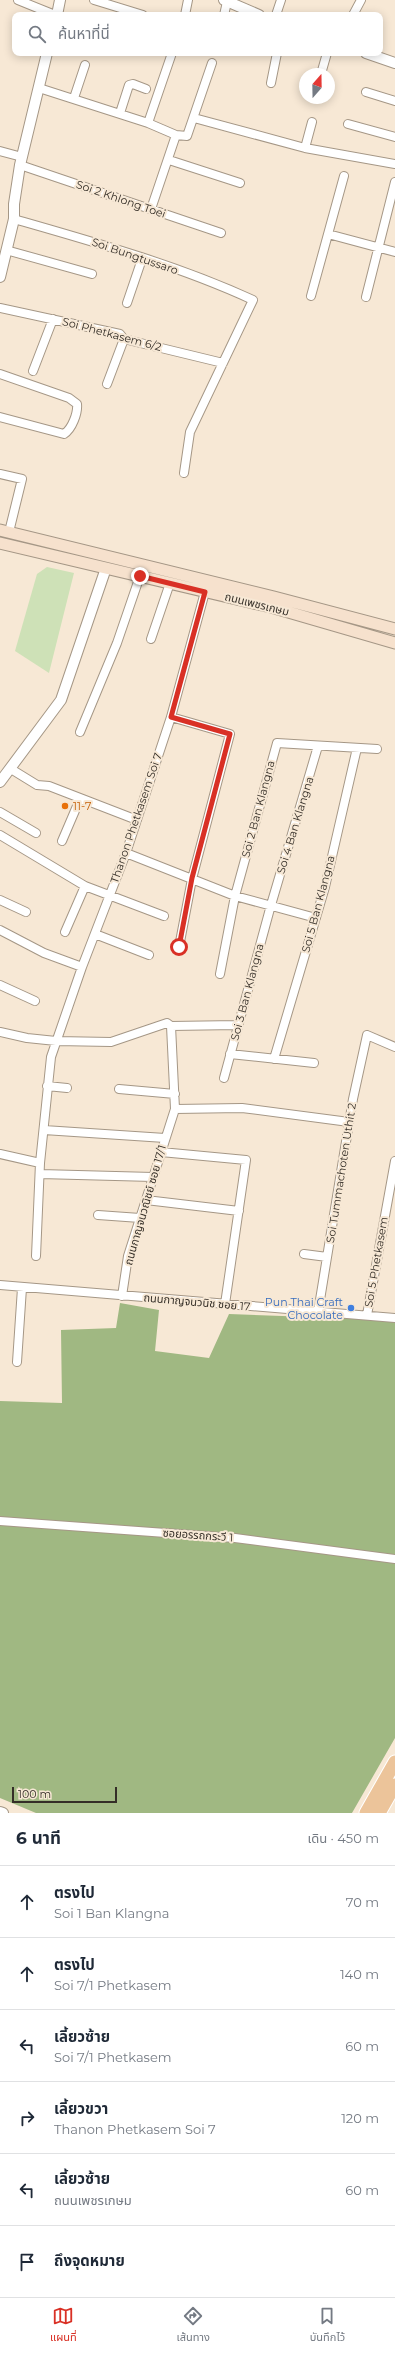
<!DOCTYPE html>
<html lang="th">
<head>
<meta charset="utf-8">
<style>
  :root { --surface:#fff; --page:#f2f2f3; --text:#1f2937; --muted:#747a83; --line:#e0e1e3; --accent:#d93025 }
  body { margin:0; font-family:Montserrat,"Noto Sans Thai",sans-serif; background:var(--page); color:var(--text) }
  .compass { position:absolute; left:299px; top:68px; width:36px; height:36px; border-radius:50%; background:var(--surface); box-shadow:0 2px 10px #0003; rotate:20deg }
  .scale { position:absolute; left:12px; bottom:10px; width:105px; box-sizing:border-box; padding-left:4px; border:2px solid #342e27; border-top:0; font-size:11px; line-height:14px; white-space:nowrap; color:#342e27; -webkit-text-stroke:3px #f7e8d5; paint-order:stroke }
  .stop { position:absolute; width:12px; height:12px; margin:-9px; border:3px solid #d93025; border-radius:50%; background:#fff }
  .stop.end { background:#d93025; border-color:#fff; box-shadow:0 1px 4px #0008 }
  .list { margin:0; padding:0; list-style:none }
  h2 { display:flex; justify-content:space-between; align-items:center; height:52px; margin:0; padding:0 16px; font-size:17px }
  h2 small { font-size:13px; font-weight:400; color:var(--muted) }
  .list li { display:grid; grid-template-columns:26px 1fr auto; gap:12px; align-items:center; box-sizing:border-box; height:72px; padding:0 16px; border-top:1px solid var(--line) }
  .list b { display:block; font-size:15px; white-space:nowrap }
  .list p { margin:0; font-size:13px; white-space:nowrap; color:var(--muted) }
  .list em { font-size:13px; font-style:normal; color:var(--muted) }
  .icon { flex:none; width:22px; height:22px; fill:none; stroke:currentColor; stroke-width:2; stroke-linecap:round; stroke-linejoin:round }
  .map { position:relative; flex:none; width:395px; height:1813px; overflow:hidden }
  .search { position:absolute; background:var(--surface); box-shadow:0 2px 10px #0003; left:12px; right:12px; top:12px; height:44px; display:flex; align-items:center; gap:10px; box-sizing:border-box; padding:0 14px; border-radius:8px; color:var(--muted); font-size:15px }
  .sheet { height:484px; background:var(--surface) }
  nav { display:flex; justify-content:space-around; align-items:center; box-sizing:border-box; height:56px; border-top:1px solid var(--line); background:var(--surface); font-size:11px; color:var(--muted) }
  nav a { display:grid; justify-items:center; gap:2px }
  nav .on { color:var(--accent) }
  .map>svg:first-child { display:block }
  .green { fill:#cee1b7 }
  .forest { fill:#a0b882 }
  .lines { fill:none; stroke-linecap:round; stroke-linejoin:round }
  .minor-casing { stroke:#a59786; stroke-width:10 }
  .tertiary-casing { stroke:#a59786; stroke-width:12 }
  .secondary-casing { stroke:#a59786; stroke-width:13 }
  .primary-casing { stroke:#fff; stroke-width:15 }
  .minor { stroke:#fff; stroke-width:8 }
  .tertiary { stroke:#fff; stroke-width:10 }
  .secondary { stroke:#f6e1cd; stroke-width:11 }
  .primary { stroke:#ecc49a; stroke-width:13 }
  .route { stroke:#d93025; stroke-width:5 }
  .food-dot { fill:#e8710a; stroke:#f7e8d5; stroke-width:1.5 }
  .shop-dot { fill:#3f7fe0; stroke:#f7e8d5; stroke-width:1.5 }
  .labels { text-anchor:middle; stroke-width:4; stroke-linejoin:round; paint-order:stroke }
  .street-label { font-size:11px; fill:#342e27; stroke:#f7e8d5 }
  .food-label { font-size:11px; fill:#c56008; stroke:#f7e8d5; text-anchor:start }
  .shop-label { font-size:11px; fill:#366cbe; stroke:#f7e8d5; text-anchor:end }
</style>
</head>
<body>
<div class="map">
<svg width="395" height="1813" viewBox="0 0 395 1813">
  <rect width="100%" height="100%" fill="#f7e8d5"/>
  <!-- green -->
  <path class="green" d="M47 567 74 573 49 673 15 651 37 574Z"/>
  <!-- forest -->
  <path class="forest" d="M120 1303 159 1310 155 1351 209 1358 229 1314 395 1320V1738L352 1813H36L0 1798V1401L62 1403 61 1330 116 1328Z"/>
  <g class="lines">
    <!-- minor casing -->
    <g class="minor-casing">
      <path id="minor" d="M18 0 55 15
        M94 0 143 15
        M185 15 188 0
        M224 15 227 2
        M276 15 281 0
        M353 15 361 0
        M321 74 327 53
        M271 83 277 53
        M39 88 148 123 176 135 187 136 212 63
        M366 92 395 101
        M74 98 85 65
        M120 113 129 85 133 84 146 89
        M194 118 305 148 395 164
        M148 123 172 53
        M348 124 395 137
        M305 148 312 122
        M0 151 22 157
        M169 160 240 183
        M20 165 221 233
        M151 209 176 135
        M14 219C94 242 177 265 253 300L190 432 184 473
        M328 234 395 252
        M6 250 92 274
        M311 296 344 176
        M366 297 395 182
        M127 303 142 259
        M0 308 120 334 124 339 223 363
        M33 371 53 319
        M0 374 69 398 77 404C78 413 72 429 64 434L0 417
        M107 384 124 339
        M0 474 22 479 9 532
        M151 639 170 583
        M171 717 230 734 192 879 179 947
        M80 732 117 643 140 576
        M11 769 37 785 49 786 137 820
        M0 812 36 833
        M0 835 85 886 164 916
        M62 841 80 799
        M126 853 235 896 316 918
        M0 900 26 912
        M0 930 44 953 82 967
        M65 932 85 886
        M95 934 149 955
        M220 974 235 896 277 743 377 749
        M0 985 35 1001
        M0 1032 27 1038 56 1041 111 1042 167 1023 171 1026 237 1025
        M230 1054 314 1063
        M274 1059 325 887 357 748
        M224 1078 271 905 318 746
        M47 1086 67 1088
        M119 1089 175 1094
        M175 1109 242 1108 349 1122
        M44 1130 165 1138
        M161 1152 246 1160 225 1304
        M0 1154 40 1163
        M40 1174 153 1177
        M146 1200 239 1211
        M98 1215 140 1218
        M304 1254 327 1257
        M36 1256 40 1163 51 1057 82 967 126 853 171 717 205 592
        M0 1285 395 1318
        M122 1296 128 1256 175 1109 171 1026
        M318 1312 353 1099 367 1035 395 1047
        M367 1315 395 1161
        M17 1362 22 1288
        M0 1521 235 1538 395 1559"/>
    </g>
    <!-- tertiary casing -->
    <g class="tertiary-casing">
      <path id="tertiary" d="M224 0 259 15
        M57 15 60 0
        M366 53 395 63
        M0 277 14 219V204L20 165 47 53
        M0 782 61 700 106 568
        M0 1812 3 1813"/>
    </g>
    <!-- secondary casing -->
    <g class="secondary-casing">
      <path id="secondary" d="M0 530 274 597 395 629
        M0 543 271 607 395 643"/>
    </g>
    <!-- primary casing -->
    <g class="primary-casing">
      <path id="primary" d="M366 1813 395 1762
        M379 1813 395 1785"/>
    </g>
    <!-- minor -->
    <use href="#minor" class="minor"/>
    <!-- tertiary -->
    <use href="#tertiary" class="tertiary"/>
    <!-- secondary -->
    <use href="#secondary" class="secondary"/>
    <!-- primary -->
    <use href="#primary" class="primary"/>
  </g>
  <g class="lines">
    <!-- route -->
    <path class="route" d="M140 576 205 592 171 717 230 734 192 878 179 947"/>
  </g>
  <!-- markers -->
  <circle class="food-dot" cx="65" cy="806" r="4"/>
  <circle class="shop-dot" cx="351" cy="1308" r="4"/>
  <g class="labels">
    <!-- street labels -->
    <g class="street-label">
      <text transform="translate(121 199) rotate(19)" y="4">Soi 2 Khlong Toei</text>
      <text transform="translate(135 256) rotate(19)" y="4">Soi Bungtussaro</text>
      <text transform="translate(112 334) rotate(15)" y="4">Soi Phetkasem 6/2</text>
      <text transform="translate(257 604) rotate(14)" y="4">ถนนเพชรเกษม</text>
      <text transform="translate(258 809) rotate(-75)" y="4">Soi 2 Ban Klangna</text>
      <text transform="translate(136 818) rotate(-71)" y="4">Thanon Phetkasem Soi 7</text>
      <text transform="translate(295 825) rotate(-73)" y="4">Soi 4 Ban Klangna</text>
      <text transform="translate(318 904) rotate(-75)" y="4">Soi 5 Ban Klangna</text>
      <text transform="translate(247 992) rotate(-75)" y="4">Soi 3 Ban Klangna</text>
      <text transform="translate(341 1173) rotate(-81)" y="4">Soi Tummachoten Uthit 2</text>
      <text transform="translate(145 1205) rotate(-74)" y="4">ถนนกาญจนวณิชย์ ซอย 17/1</text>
      <text transform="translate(376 1262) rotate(-80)" y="4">Soi 5 Phetkasem</text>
      <text transform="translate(197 1302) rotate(5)" y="4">ถนนกาญจนวนิช ซอย 17</text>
      <text transform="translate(198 1535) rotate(4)" y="4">ซอยอรรถกระวี 1</text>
    </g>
    <!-- food labels -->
    <g class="food-label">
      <text x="73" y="810">11-7</text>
    </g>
    <!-- shop labels -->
    <g class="shop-label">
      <text x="343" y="1306">Pun Thai Craft<tspan x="343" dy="13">Chocolate</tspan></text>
    </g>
  </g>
</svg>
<svg class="compass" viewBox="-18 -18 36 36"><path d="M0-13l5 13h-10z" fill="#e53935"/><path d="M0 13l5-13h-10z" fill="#747a83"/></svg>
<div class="scale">100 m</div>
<div class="stop" style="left:179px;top:947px"></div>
<div class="stop end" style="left:140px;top:576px"></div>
<div class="search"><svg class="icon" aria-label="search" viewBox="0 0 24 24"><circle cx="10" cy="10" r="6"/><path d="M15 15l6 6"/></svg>ค้นหาที่นี่</div>
</div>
<section class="sheet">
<h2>6 นาที<small>เดิน · 450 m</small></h2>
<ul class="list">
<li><svg class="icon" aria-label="ahead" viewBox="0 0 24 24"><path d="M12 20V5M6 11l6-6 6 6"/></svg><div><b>ตรงไป</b><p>Soi 1 Ban Klangna</p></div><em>70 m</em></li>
<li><svg class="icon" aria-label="ahead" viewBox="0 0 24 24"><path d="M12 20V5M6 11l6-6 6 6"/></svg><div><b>ตรงไป</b><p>Soi 7/1 Phetkasem</p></div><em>140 m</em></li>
<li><svg class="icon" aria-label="left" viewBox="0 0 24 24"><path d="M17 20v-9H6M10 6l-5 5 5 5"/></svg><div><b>เลี้ยวซ้าย</b><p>Soi 7/1 Phetkasem</p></div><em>60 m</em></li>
<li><svg class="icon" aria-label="right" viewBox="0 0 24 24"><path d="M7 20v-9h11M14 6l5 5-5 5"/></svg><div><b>เลี้ยวขวา</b><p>Thanon Phetkasem Soi 7</p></div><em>120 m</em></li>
<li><svg class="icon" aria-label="left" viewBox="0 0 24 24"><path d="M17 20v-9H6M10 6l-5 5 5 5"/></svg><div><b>เลี้ยวซ้าย</b><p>ถนนเพชรเกษม</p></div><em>60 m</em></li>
<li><svg class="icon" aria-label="arrive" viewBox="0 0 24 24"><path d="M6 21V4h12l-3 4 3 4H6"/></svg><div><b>ถึงจุดหมาย</b></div></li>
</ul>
</section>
<nav>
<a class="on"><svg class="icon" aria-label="map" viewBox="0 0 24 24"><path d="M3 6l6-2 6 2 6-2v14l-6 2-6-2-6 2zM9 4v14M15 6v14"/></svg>แผนที่</a>
<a><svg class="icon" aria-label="directions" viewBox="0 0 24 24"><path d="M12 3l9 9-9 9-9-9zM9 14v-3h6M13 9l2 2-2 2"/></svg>เส้นทาง</a>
<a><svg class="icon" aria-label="saved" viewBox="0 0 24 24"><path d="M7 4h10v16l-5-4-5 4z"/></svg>บันทึกไว้</a>
</nav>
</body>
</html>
